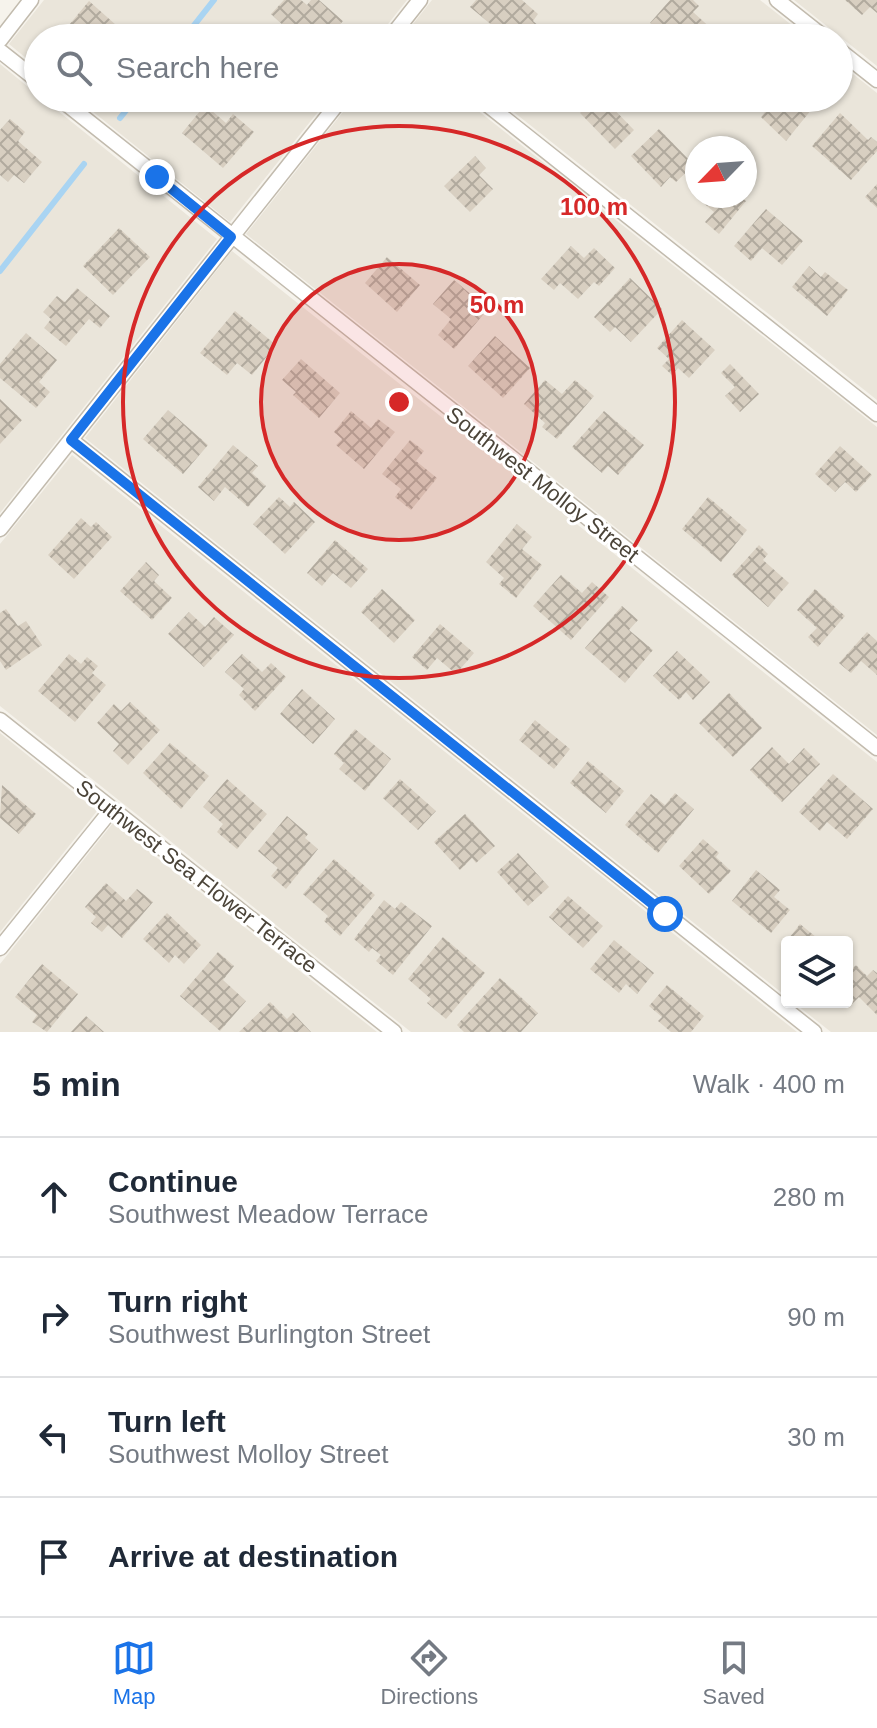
<!DOCTYPE html>
<html lang="en">
<head>
<meta charset="utf-8">
<style>
  :root { --surface:#fff; --page:#f2f2f3; --text:#1f2937; --muted:#747a83; --line:#e0e1e3; --accent:#1a73e8 }
  body { margin:0; font-family:Helvetica,sans-serif; background:var(--page); color:var(--text) }
  .controls { position:absolute; right:24px; bottom:24px; display:grid; overflow:hidden; border-radius:8px; box-shadow:0 2px 6px #0004 }
  .controls button { width:72px; height:72px; display:grid; place-items:center; padding:0; border:0; border-bottom:2px solid var(--line); background:var(--surface); color:var(--text); font:40px sans-serif }
  .compass { position:absolute; left:685px; top:136px; width:72px; height:72px; border-radius:50%; background:var(--surface); box-shadow:0 2px 6px #0004; rotate:245deg }
  .stop { position:absolute; width:24px; height:24px; margin:-18px; border:6px solid #1a73e8; border-radius:50%; background:#fff }
  .stop.end { background:#1a73e8; border-color:#fff; box-shadow:0 2px 8px #0008 }
  .list { margin:0; padding:0; list-style:none }
  h2 { display:flex; justify-content:space-between; align-items:center; height:104px; margin:0; padding:0 32px; font-size:34px }
  h2 small { font-size:26px; font-weight:400; color:var(--muted) }
  .list li { display:grid; grid-template-columns:52px 1fr auto; gap:24px; align-items:center; box-sizing:border-box; height:120px; padding:0 32px; border-top:2px solid var(--line) }
  .list b { display:block; font-size:30px; white-space:nowrap }
  .list p { margin:0; font-size:26px; white-space:nowrap; color:var(--muted) }
  .list em { font-size:26px; font-style:normal; color:var(--muted) }
  .icon { flex:none; width:44px; height:44px; fill:none; stroke:currentColor; stroke-width:2; stroke-linecap:round; stroke-linejoin:round }
  .map { position:relative; flex:none; width:877px; height:1032px; overflow:hidden }
  .search { position:absolute; background:var(--surface); box-shadow:0 2px 6px #0004; left:24px; right:24px; top:24px; height:88px; display:flex; align-items:center; gap:20px; box-sizing:border-box; padding:0 28px; border-radius:44px; color:var(--muted); font-size:30px }
  .sheet { height:584px; background:var(--surface) }
  nav { display:flex; justify-content:space-around; align-items:center; box-sizing:border-box; height:112px; border-top:2px solid var(--line); background:var(--surface); font-size:22px; color:var(--muted) }
  nav a { display:grid; justify-items:center; gap:4px }
  nav .on { color:var(--accent) }
  .map>svg:first-child { display:block }
  .residential { fill:#eae5da; fill-rule:evenodd }
  .lines { fill:none; stroke-linecap:round; stroke-linejoin:round }
  .stream { stroke:#a9d4f2; stroke-width:6 }
  .building { fill:url(#building-cross-hatch) }
  .street-casing { stroke:#c2bbae; stroke-width:17 }
  .street { stroke:#fff; stroke-width:14 }
  .route { stroke:#1a73e8; stroke-width:10 }
  .ring { fill:none; stroke:#d62828; stroke-width:4 }
  .labels { text-anchor:middle; stroke-width:6; stroke-linejoin:round; paint-order:stroke }
  .street-label { font-size:22px; fill:#4b4439; stroke:#fff }
  .centre { fill:#d62828; stroke:#fff; stroke-width:4 }
  .ring-label { font-size:24px; text-anchor:middle; font-weight:bold; fill:#d62828; stroke:#fff; stroke-width:6; stroke-linejoin:round; paint-order:stroke }
</style>
</head>
<body>
<div class="map">
<svg width="877" height="1032" viewBox="0 0 877 1032">
  <defs>
    <pattern id="building-cross-hatch" width="8" height="8" patternUnits="userSpaceOnUse" patternTransform="scale(2)"><rect width="8" height="8" fill="#d8cfc1"/><path d="M0 0l8 8M0 8l8-8" fill="none" stroke="#b1aa9e"/></pattern>
  </defs>
  <rect width="100%" height="100%" fill="#f6f3ec"/>
  <!-- residential -->
  <path class="residential" d="M44 0H407L377 38H38V68L9 44Z
    M432 0H760L808 38H420L409 29Z
    M794 0H877V66Z
    M839 63 877 93V400L496 98H839ZM697 148H745V196H697Z
    M0 64 38 95V98H42L217 239 0 513Z
    M76 98H329L230 222Z
    M354 98H462L877 427V735L246 234Z
    M232 251 877 762V1032H831L793 1002H847V942H787V997L85 438Z
    M72 455 797 1032H411L0 706V544Z
    M0 733 97 811 0 932Z
    M113 823 377 1032H0V964Z"/>
  <g class="lines">
    <!-- stream -->
    <path class="stream" d="M184 38 214 0
      M120 118 136 98
      M0 271 84 164"/>
  </g>
  <!-- building -->
  <path class="building" d="M284 0H301L307 5 311 0H319L343 21 331 35 327 31 321 38H297L271 14Z
    M476 0H522L538 14 533 21 541 28 533 38H503L505 36 470 7Z
    M670 0H693L699 6 693 12 714 31 708 38H667L650 23Z
    M845 0H877V13L870 7 862 15Z
    M89 1 125 33 121 38H72L64 31Z
    M261 98H282L273 108Z
    M594 98H603L634 130 615 149 580 113Z
    M776 98 820 99 786 141 761 117Z
    M205 105 226 123 233 114 254 132 223 168 182 133Z
    M840 113 868 140 871 137 877 142V151L851 180 812 146Z
    M10 119 25 132 18 141 42 162 24 183 14 175 8 182 0 175V130Z
    M659 129 694 165 676 182 670 177 661 187 631 156Z
    M475 156 486 168 479 175 493 189 470 212 444 186Z
    M877 184V208L865 197Z
    M697 189V196H739L746 201 719 234 705 222 714 212 693 194Z
    M766 209 803 241 782 265 762 248 751 261 734 246Z
    M119 228 150 257 113 295 83 266Z
    M571 246 584 258 594 248 615 268 599 286 594 282 578 299 560 283 554 290 541 279Z
    M387 257 420 285 397 312 365 283Z
    M809 266 821 277 825 272 848 290 827 316 792 287Z
    M630 278 662 309 631 342 615 327 610 332 594 317Z
    M454 280 488 309 454 349 438 335 451 319 433 304Z
    M77 288 110 316 100 328 89 319 66 346 44 328 51 319 43 312 57 296 65 302Z
    M235 311 276 345 252 375 237 363 227 375 200 353Z
    M682 320 715 350 689 378 678 368 672 375 662 366 669 359 657 348Z
    M26 333 57 360 39 382 50 392 36 408 0 378V364Z
    M495 336 530 368 503 398 468 366Z
    M301 359 340 393 319 418 293 395 296 392 282 380Z
    M730 364 759 394 740 412 725 396 735 387 721 373Z
    M545 380 562 394 575 380 594 396 557 439 542 427 545 423 524 404Z
    M0 399 22 420 0 444Z
    M168 410 208 445 183 474 143 439Z
    M351 411 371 428 378 419 395 432 364 469 336 445 342 439 334 432Z
    M604 411 644 445 618 475 608 466 602 473 572 447Z
    M410 440 424 451 416 461 437 478 411 510 395 497 401 489 382 474Z
    M233 445 258 466 252 473 266 486 248 507 225 487 214 501 198 487Z
    M840 446 872 475 856 492 845 482 835 492 815 474Z
    M279 497 290 507 294 502 315 522 285 554 253 524Z
    M708 497 747 530 721 562 682 529Z
    M81 518 91 527 96 522 112 537 74 579 48 555Z
    M517 524 532 537 522 549 542 565 516 598 499 584 504 578 486 562Z
    M335 540 368 569 351 588 333 573 322 586 307 573Z
    M759 545 768 554 763 560 789 583 768 607 732 575Z
    M146 562 159 575 154 581 172 598 152 620 120 591Z
    M561 575 582 593 592 582 609 597 571 640 533 606Z
    M382 589 415 620 394 643 361 612Z
    M815 589 845 616 818 647 808 637 817 628 797 610Z
    M622 606 638 620 629 630 653 650 625 683 585 648Z
    M6 609 18 626 26 621 42 645 6 670 0 661V613Z
    M189 612 205 627 214 617 234 635 204 667 168 634Z
    M440 624 474 653 456 674 437 658 427 670 412 657Z
    M867 632 877 641V675L861 661 851 673 839 663Z
    M677 651 710 682 693 700 686 692 679 700 653 676Z
    M69 654 81 664 87 657 98 666 92 673 106 685 75 722 38 691Z
    M242 654 262 672 271 663 286 677 255 711 239 695 244 689 225 672Z
    M302 689 335 719 313 744 280 714Z
    M729 693 762 728 733 757 699 723Z
    M130 702 160 730 128 765 113 751 119 744 97 723 114 704 121 711Z
    M535 720 570 749 554 769 519 740Z
    M355 729 391 759 365 791 339 769 344 763 334 754Z
    M170 743 209 776 181 809 143 773Z
    M772 747 789 764 804 748 820 764 782 802 750 770Z
    M588 761 624 791 606 813 570 783Z
    M833 774 873 809 847 839 827 822 820 831 799 812Z
    M227 779 267 814 237 849 217 832 223 824 203 807Z
    M400 779 436 811 418 830 383 798Z
    M2 785 36 814 19 834 0 818Z
    M675 793 694 809 658 853 625 825 651 794 665 805Z
    M465 814 495 846 476 863 472 858 460 870 434 842Z
    M287 816 308 834 305 838 318 849 286 889 271 876 278 868 258 851Z
    M703 839 719 853 716 857 731 871 709 894 679 866Z
    M518 853 549 887 528 906 497 872Z
    M334 859 375 895 340 936 324 921 328 916 303 894Z
    M756 870 780 890 774 897 790 910 771 933 732 901Z
    M106 883 126 901 137 889 153 902 122 938 108 925 102 932 91 923 96 917 85 907Z
    M568 896 603 926 583 948 549 917Z
    M384 900 395 909 401 902 432 926 393 975 376 961 381 955 372 948 369 952 354 939Z
    M167 913 201 945 184 964 175 955 169 963 143 939Z
    M800 924 822 942H786Z
    M443 937 485 973 446 1019 427 1003 431 999 408 979Z
    M614 940 654 973 637 994 626 984 619 993 590 969Z
    M218 952 234 966 223 980 246 1001 220 1031 180 996Z
    M42 964 78 994 47 1032 32 1022 37 1015 15 997Z
    M856 965 867 976 873 970 877 973V1015L859 997 852 1004 847 1000V974Z
    M500 978 538 1013 521 1032H464L457 1025Z
    M667 985 704 1016 691 1032H671L658 1021 662 1017 649 1006Z
    M270 1002 287 1019 293 1013 311 1032H239Z
    M86 1016 104 1032H71Z"/>
  <g class="lines">
    <!-- street casing -->
    <g class="street-casing">
      <path id="street" d="M777 0 825 38
        M390 38 420 0
        M0 40 31 0
        M839 50 877 80
        M0 51 38 81
        M59 98 877 748
        M479 98 877 414
        M71 440 814 1032
        M0 529 342 98
        M0 720 394 1032
        M0 948 112 809"/>
    </g>
    <!-- street -->
    <use href="#street" class="street"/>
  </g>
  <g class="lines">
    <!-- route -->
    <path class="route" d="M157 177 231 237 71 440 665 914"/>
  </g>
  <!-- distance rings -->
  <circle cx="399" cy="402" r="138" fill="#d62828" fill-opacity=".12"/>
  <g class="ring">
    <circle cx="399" cy="402" r="138"/>
    <circle cx="399" cy="402" r="276"/>
  </g>
  <g class="labels">
    <!-- street labels -->
    <g class="street-label">
      <text transform="translate(543 484) rotate(38)" y="8">Southwest Molloy Street</text>
      <text transform="translate(197 876) rotate(38)" y="8">Southwest Sea Flower Terrace</text>
    </g>
  </g>
  <circle cx="399" cy="402" r="12" class="centre"/>
  <g class="ring-label">
    <text x="594" y="215">100 m</text>
    <text x="497" y="313">50 m</text>
  </g>
</svg>
<div class="controls">
<button><svg class="icon" aria-label="layers" viewBox="0 0 24 24"><path d="M12 4l9 5-9 5-9-5zM3 14l9 5 9-5"/></svg></button>
</div>
<svg class="compass" viewBox="-18 -18 36 36"><path d="M0-13l5 13h-10z" fill="#e53935"/><path d="M0 13l5-13h-10z" fill="#747a83"/></svg>
<div class="stop" style="left:665px;top:914px"></div>
<div class="stop end" style="left:157px;top:177px"></div>
<div class="search"><svg class="icon" aria-label="search" viewBox="0 0 24 24"><circle cx="10" cy="10" r="6"/><path d="M15 15l6 6"/></svg>Search here</div>
</div>
<section class="sheet">
<h2>5 min<small>Walk · 400 m</small></h2>
<ul class="list">
<li><svg class="icon" aria-label="ahead" viewBox="0 0 24 24"><path d="M12 20V5M6 11l6-6 6 6"/></svg><div><b>Continue</b><p>Southwest Meadow Terrace</p></div><em>280 m</em></li>
<li><svg class="icon" aria-label="right" viewBox="0 0 24 24"><path d="M7 20v-9h11M14 6l5 5-5 5"/></svg><div><b>Turn right</b><p>Southwest Burlington Street</p></div><em>90 m</em></li>
<li><svg class="icon" aria-label="left" viewBox="0 0 24 24"><path d="M17 20v-9H6M10 6l-5 5 5 5"/></svg><div><b>Turn left</b><p>Southwest Molloy Street</p></div><em>30 m</em></li>
<li><svg class="icon" aria-label="arrive" viewBox="0 0 24 24"><path d="M6 21V4h12l-3 4 3 4H6"/></svg><div><b>Arrive at destination</b></div></li>
</ul>
</section>
<nav>
<a class="on"><svg class="icon" aria-label="map" viewBox="0 0 24 24"><path d="M3 6l6-2 6 2 6-2v14l-6 2-6-2-6 2zM9 4v14M15 6v14"/></svg>Map</a>
<a><svg class="icon" aria-label="directions" viewBox="0 0 24 24"><path d="M12 3l9 9-9 9-9-9zM9 14v-3h6M13 9l2 2-2 2"/></svg>Directions</a>
<a><svg class="icon" aria-label="saved" viewBox="0 0 24 24"><path d="M7 4h10v16l-5-4-5 4z"/></svg>Saved</a>
</nav>
</body>
</html>
